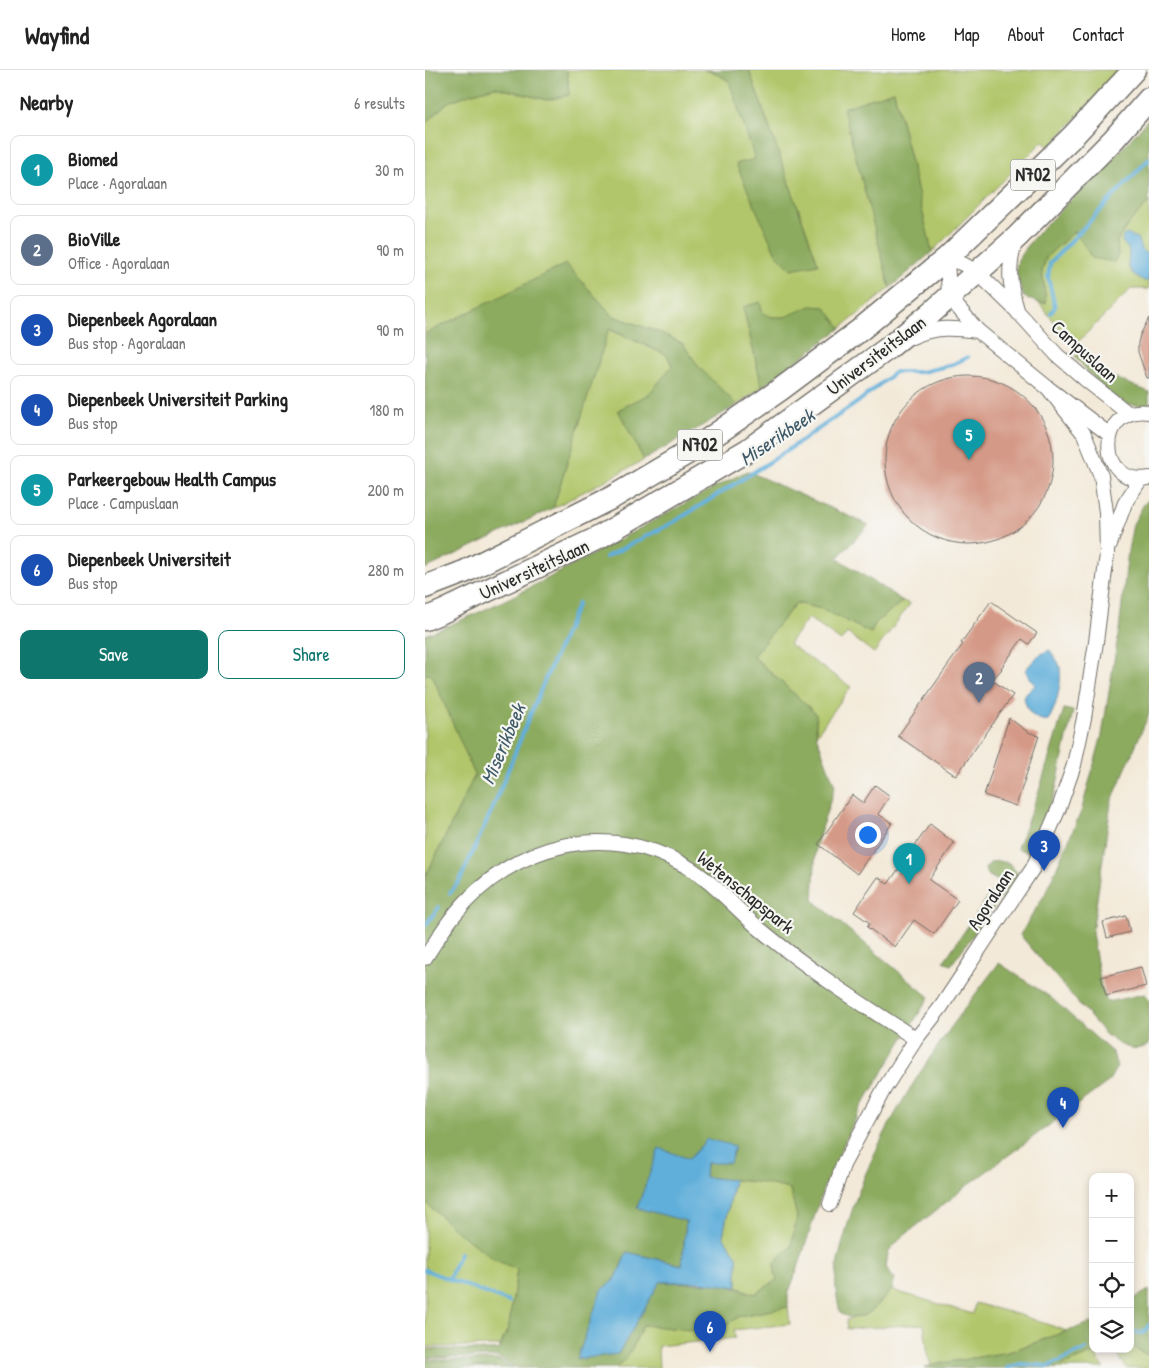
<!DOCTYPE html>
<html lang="en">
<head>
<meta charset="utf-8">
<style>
  :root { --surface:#fff; --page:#f2f2f2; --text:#222; --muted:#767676; --line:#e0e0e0; --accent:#0f766e }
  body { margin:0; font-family:"Patrick Hand",sans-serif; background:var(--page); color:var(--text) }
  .controls { position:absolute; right:15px; bottom:15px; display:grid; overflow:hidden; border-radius:10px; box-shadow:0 2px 8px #0003 }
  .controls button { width:45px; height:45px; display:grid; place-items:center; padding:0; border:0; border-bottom:1px solid var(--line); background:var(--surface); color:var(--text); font:25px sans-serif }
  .you { position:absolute; left:442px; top:764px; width:18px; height:18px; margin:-12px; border:4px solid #fff; border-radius:50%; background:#1a73e8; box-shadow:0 0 0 8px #1a73e833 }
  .badge { display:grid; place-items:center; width:32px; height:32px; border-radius:50%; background:var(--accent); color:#fff; font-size:16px; font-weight:700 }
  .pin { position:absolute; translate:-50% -41px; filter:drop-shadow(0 1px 2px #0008) }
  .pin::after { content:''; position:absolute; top:26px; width:18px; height:15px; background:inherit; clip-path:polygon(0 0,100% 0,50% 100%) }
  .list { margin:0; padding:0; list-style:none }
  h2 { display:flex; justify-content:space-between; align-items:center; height:65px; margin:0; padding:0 20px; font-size:21px }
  h2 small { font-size:16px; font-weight:400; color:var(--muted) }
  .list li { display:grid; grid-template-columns:32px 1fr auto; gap:15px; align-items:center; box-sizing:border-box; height:70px; margin:0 10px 10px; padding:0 10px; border:1px solid var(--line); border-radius:10px }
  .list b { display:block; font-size:19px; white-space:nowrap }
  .list p { margin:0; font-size:16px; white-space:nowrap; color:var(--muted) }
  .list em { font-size:16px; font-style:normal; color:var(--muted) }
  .actions { display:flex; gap:10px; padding:15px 20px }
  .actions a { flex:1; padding:11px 0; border:1px solid var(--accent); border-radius:10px; text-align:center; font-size:18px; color:var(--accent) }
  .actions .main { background:var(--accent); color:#fff }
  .icon { flex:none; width:28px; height:28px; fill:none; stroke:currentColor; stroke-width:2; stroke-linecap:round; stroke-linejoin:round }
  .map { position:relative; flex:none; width:724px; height:1298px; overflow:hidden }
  header { display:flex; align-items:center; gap:30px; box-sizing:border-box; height:70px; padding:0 25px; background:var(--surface); border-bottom:1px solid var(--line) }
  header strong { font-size:24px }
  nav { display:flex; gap:28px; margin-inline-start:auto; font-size:18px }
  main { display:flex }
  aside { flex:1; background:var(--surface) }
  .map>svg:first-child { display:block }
  .green { fill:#b1c66a; stroke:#6e784a }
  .forest { fill:#8cab5e; stroke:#5c6b44; fill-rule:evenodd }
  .water { fill:#60afda; stroke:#466d82 }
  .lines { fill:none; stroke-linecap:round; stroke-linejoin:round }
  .stream { stroke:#60afda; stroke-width:4 }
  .building { fill:#d59a87 }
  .minor-casing { stroke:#716e68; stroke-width:16 }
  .trunk-casing { stroke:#716e68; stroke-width:25 }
  .minor { stroke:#fff; stroke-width:14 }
  .trunk { stroke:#fff; stroke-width:22 }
  .labels { text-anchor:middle; stroke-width:4.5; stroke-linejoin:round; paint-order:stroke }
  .shield { fill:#f6f6f2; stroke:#686867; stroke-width:1 }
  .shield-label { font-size:18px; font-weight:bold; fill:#2b2b2b }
  .street-label { font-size:19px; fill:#2b2b2b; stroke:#f6f6f2 }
  .water-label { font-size:20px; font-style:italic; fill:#3e5968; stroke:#f6f6f2 }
</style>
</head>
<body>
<header>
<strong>Wayfind</strong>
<nav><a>Home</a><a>Map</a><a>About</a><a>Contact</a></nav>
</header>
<main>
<aside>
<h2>Nearby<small>6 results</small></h2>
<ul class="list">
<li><span class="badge" style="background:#0f9aa8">1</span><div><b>Biomed</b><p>Place · Agoralaan</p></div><em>30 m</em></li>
<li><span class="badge" style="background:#5c6f8a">2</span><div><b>BioVille</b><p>Office · Agoralaan</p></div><em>90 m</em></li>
<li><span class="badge" style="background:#1a4fb4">3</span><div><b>Diepenbeek Agoralaan</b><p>Bus stop · Agoralaan</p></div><em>90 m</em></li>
<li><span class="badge" style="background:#1a4fb4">4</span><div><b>Diepenbeek Universiteit Parking</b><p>Bus stop</p></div><em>180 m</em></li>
<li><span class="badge" style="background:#0f9aa8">5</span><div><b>Parkeergebouw Health Campus</b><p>Place · Campuslaan</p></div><em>200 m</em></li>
<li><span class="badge" style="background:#1a4fb4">6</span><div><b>Diepenbeek Universiteit</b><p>Bus stop</p></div><em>280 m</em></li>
</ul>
<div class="actions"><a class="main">Save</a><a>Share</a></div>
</aside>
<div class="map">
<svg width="724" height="1298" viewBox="0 0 724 1298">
  <rect width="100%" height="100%" fill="#f6f6f2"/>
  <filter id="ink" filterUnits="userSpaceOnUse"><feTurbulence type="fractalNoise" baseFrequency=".02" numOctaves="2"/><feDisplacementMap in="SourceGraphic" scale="10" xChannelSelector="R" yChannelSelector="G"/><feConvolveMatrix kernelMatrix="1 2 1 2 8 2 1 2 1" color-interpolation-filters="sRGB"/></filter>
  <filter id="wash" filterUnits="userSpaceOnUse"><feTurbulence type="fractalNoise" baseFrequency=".0096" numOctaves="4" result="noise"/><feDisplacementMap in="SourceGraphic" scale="20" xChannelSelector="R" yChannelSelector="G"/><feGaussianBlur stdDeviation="1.12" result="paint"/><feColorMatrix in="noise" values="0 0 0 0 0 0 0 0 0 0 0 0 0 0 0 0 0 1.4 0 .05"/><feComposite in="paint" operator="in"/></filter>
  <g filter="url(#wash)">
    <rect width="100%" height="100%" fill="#f3e9d8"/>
    <!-- green -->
    <path class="green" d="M142 0H279L291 3 304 11 330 89 311 94 393 194 324 0H697L624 77 618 71 507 182 469 21 419 38 465 218 416 258 399 237C379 236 378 243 361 247 347 250 331 241 318 237L337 317 312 335 274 297 257 273 236 263 188 246 141 194 0 264V54L23 32 47 23 70 17 122 30 144 25Z
      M724 132V219H706L652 273 631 254 614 233H621L617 200 622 186 651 160 667 188 693 185 692 171 704 153Z
      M183 259 242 285 248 296 224 324 194 340 219 390 128 438Z
      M478 531 485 534 449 583 422 563 416 571 383 548 364 574 426 617 391 665V644L328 586 371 533 397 539 446 563 451 552Z
      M0 604H7L50 705 0 808Z
      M309 1110 333 1112 365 1119 372 1146 366 1177C352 1188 346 1192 352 1210L330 1224 312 1217V1186L298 1166Z
      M0 1114 92 1199 84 1256 75 1276 0 1277Z
      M467 1220 548 1244 550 1233 595 1245 642 1261 584 1282 506 1295 503 1286 499 1254 422 1259 421 1250 438 1246 447 1241Z
      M363 1237 365 1254 309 1260 310 1268 233 1276 234 1298H190L203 1287 218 1255 285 1262 315 1246Z
      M707 1276 724 1286V1298H701L689 1279 699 1281 705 1279Z
      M669 1283 679 1298H630Z"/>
    <!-- forest -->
    <path class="forest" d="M0 0H142L144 25 122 30 70 17 47 23 23 32 0 54Z
      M279 0H324L393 194 366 199 351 184 311 94 330 89 304 11 291 3Z
      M469 21 507 182 465 218 418 38Z
      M724 48V132L704 153 692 171 693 185 689 192 667 188 650 161 622 186 617 200 621 233H614L599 227C595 217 590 205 592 194 596 176 633 143 647 129 673 103 700 77 724 48Z
      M141 194 188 246 236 263 257 273 274 297 312 335 219 390 193 340 224 324 247 296 242 285 184 259 128 438 0 499V264Z
      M335 232 338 243 347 247H360L386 236 400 237 416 258 337 317 318 237Z
      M653 283 688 307 724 322V335C716 335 707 336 700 333 681 324 663 302 650 286Z
      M322 401 444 455 412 488 478 531 451 552 446 563 397 539 371 533 328 586 391 644V665L410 716 391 775 388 830 504 927 435 1039 398 1119 375 1192 363 1224V1237L315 1246 294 1260 285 1262 218 1255 203 1287 190 1298H92L72 1287 0 1288V1279L74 1280 84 1256 92 1199 70 1190 34 1163 0 1132V808L50 705 7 605 0 604V565C112 522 214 455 322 401ZM282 1070 304 1092 281 1093 280 1108 333 1112 365 1119 372 1147 366 1177C352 1188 346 1192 352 1210L330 1224 299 1214 235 1212 193 1284 176 1221 191 1208 202 1182 257 1195 261 1151Z
      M724 429V644L686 733 667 863 676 916 682 932 720 924 724 930V975C707 984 693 974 680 964L595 865 620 824 656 742 677 665 694 560 703 481 708 454 719 434Z
      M639 639 648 641 630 723 604 783 592 778 614 721Z
      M573 791 584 793 593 804 526 895 519 891 574 811 562 805 560 798 566 792Z
      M574 893 625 927 688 983 692 997 683 1012 543 1115 475 1169 463 1183 461 1197 466 1206 470 1208C469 1211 468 1216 467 1219 465 1224 459 1228 456 1231 445 1243 431 1254 415 1243 413 1231 409 1217 411 1205 412 1189 418 1173 422 1157 450 1058 512 974 574 893Z
      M724 1220V1286L707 1276 705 1277V1231Z
      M668 1252V1279H679L631 1298H500L506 1295 584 1282Z
      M0 1290H73L89 1298H0Z"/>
    <!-- water -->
    <path class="water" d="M702 164 712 168 716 179 720 183H724V211H719L707 203 703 196 704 180 697 171 698 166Z
      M625 580C627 584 632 589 634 594 639 606 631 642 622 651 605 648 604 642 598 627L610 615 600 600 614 585Z
      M282 1069 310 1076 305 1093H281L280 1107 309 1110 298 1166 312 1186V1217L275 1212H235L193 1284 152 1289 176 1221 191 1208 202 1182 257 1195 261 1151 212 1138 234 1078 264 1089Z"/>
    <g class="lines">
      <!-- stream -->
      <path class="stream" d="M626 243 630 237 623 207 625 193 724 89
        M181 487 249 452 351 388 433 332 470 302H497L526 295 543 287
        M25 823 35 810 69 735 107 640 153 533
        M0 856 14 837
        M0 1200 84 1232
        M24 1209 35 1183
        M705 1262 719 1263 724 1255
        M582 1298 595 1294 624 1296 661 1279"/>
    </g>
    <g id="blocks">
      <!-- building -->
      <path class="building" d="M724 248V308H722L713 282V273L715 265Z
        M460 390a84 84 0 1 1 168 0a84 84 0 1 1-168 0Z
        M566 531 612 563 604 574 597 569 576 598 577 599 567 610 588 625 531 706 473 666 538 574 536 573Z
        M584 648 603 662 614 666 591 736 559 725Z
        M450 715 465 726 453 744 467 753 432 804 393 774 427 725 438 733Z
        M505 754 529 773 504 810 533 830 509 864 489 850 470 877 442 857 445 853 429 842 453 807 463 814Z
        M701 846 705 862 682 868 678 852Z
        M716 897 721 916 681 926 676 907Z"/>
    </g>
  </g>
  <g filter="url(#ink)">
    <use href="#blocks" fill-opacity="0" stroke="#716e68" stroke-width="1"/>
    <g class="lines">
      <!-- minor casing -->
      <g class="minor-casing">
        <path id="minor" d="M591 169C582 199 584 213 593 243
          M487 267C510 256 529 258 553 261
          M724 342C670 334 672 418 724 408
          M685 365 623 318 553 261 524 227 522 188 538 194 552 202 594 243 632 285 661 310 704 344
          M685 474 700 433 715 410
          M0 888C10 873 19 857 30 844 87 774 181 749 261 796 289 812 311 839 336 860 384 900 438 935 491 969
          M405 1134 418 1095 459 1019 491 969 516 937 608 798 634 738 649 695 659 648 671 572 682 484 681 442 676 406 659 364 623 318"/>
      </g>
      <!-- trunk casing -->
      <g class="trunk-casing">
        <path id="trunk" d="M0 517 39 502 188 427 274 376 356 319 435 260 522 188 648 66 709 0
          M0 549 17 542 173 468 323 380 462 279 505 244 592 167 688 70 724 29"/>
      </g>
      <!-- minor -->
      <use href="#minor" class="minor"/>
      <!-- trunk -->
      <use href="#trunk" class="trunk"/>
    </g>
  </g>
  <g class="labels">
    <!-- shield labels -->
    <g class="shield">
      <rect x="585.5" y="89.5" width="45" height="31" rx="4"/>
      <rect x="252.5" y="359.5" width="45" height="31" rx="4"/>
    </g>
    <g class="shield-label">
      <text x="608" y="111">N702</text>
      <text x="275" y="381">N702</text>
    </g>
    <!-- street labels -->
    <g class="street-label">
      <text transform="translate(660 281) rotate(42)" y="7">Campuslaan</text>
      <text transform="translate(451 285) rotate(-37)" y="7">Universiteitslaan</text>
      <text transform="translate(109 499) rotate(-25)" y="7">Universiteitslaan</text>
      <text transform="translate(321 822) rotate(39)" y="7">Wetenschapspark</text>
      <text transform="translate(565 829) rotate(-57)" y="7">Agoralaan</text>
    </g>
    <!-- water labels -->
    <g class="water-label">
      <text transform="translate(352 367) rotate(-34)" y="7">Miserikbeek</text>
      <text transform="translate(78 674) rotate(-67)" y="7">Miserikbeek</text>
    </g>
  </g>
</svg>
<div class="controls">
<button>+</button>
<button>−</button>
<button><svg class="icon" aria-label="locate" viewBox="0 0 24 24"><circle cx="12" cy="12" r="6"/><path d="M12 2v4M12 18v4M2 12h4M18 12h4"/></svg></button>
<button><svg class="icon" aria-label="layers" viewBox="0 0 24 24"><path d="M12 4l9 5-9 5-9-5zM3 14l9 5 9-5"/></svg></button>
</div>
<div class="you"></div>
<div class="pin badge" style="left:484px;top:814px;background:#0f9aa8">1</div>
<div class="pin badge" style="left:554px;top:633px;background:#5c6f8a">2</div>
<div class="pin badge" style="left:619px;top:801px;background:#1a4fb4">3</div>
<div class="pin badge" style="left:638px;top:1058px;background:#1a4fb4">4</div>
<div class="pin badge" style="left:544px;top:390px;background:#0f9aa8">5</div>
<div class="pin badge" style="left:285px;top:1282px;background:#1a4fb4">6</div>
</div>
</main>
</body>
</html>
